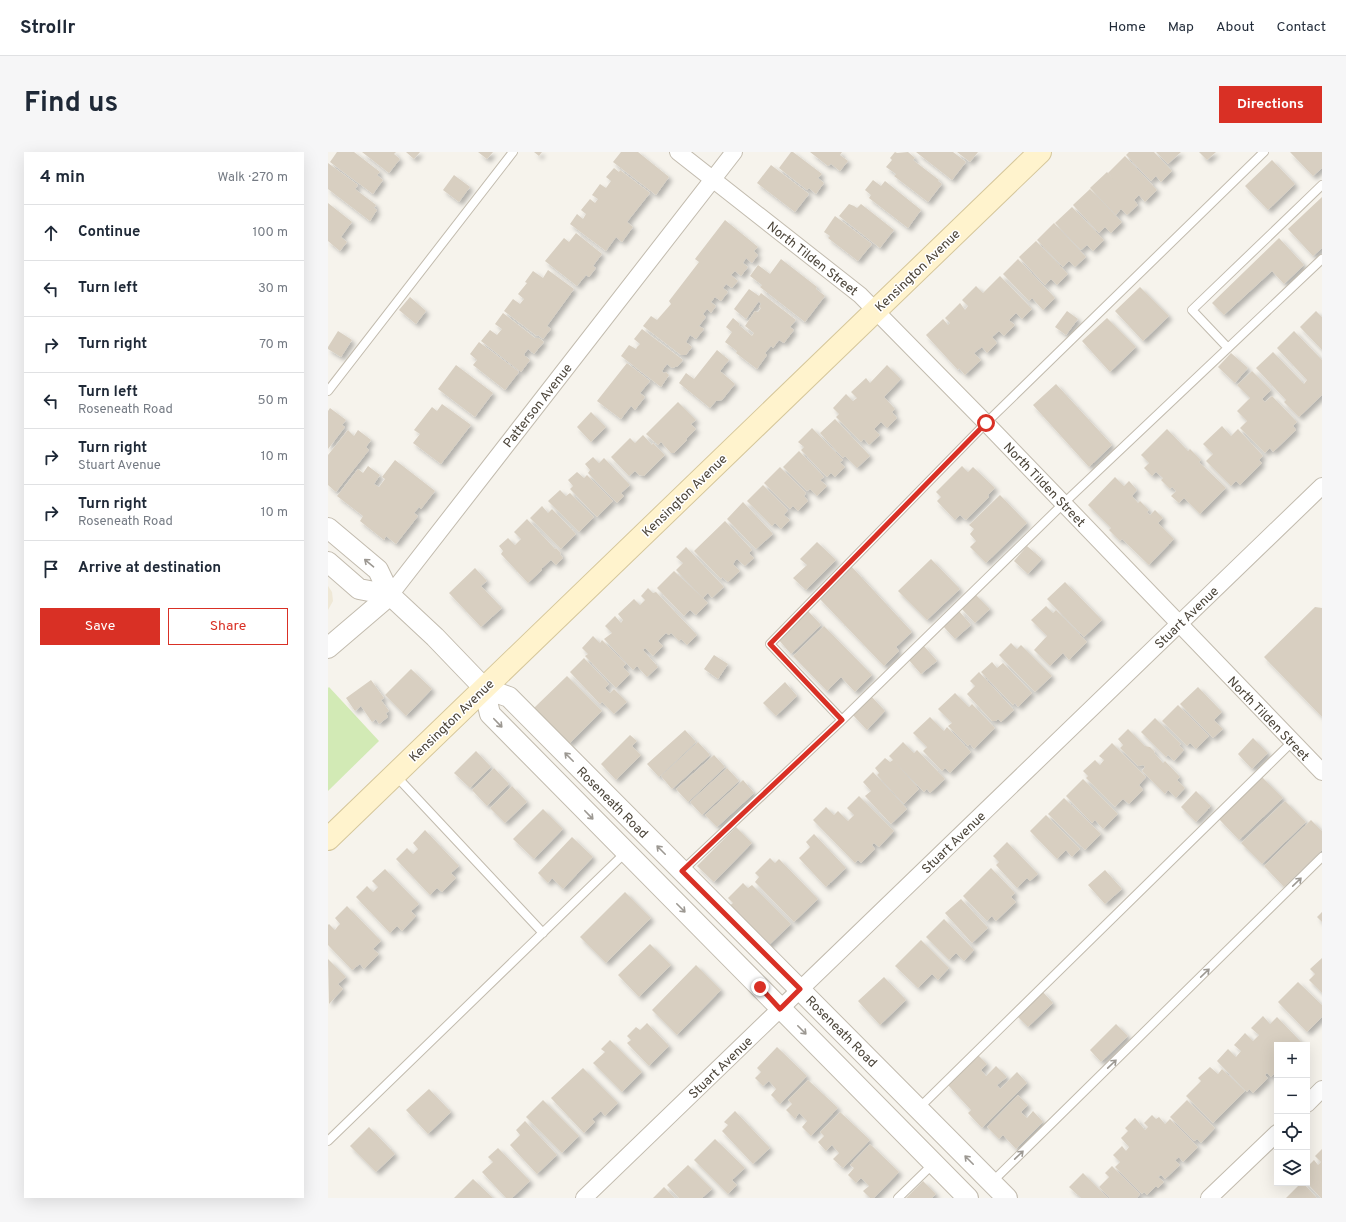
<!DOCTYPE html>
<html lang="en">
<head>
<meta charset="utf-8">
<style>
  :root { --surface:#fff; --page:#f6f6f7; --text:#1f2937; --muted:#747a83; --line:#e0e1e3; --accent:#d93025 }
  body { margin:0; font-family:Overpass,sans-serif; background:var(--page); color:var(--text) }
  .controls { position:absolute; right:12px; bottom:12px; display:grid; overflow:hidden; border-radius:0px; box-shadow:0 4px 16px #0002 }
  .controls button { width:36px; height:36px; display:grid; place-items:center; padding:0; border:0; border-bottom:1px solid var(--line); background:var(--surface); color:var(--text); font:20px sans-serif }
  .stop { position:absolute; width:12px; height:12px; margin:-9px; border:3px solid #d93025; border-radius:50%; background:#fff }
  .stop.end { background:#d93025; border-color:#fff; box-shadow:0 1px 4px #0008 }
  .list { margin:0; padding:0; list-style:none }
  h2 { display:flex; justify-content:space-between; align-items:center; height:52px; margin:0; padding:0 16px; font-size:17px }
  h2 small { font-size:13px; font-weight:400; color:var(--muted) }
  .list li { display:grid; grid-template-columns:26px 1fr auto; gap:12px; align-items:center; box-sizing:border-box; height:56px; padding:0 16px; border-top:1px solid var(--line) }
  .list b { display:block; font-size:15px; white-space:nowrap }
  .list p { margin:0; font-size:13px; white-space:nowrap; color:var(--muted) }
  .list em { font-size:13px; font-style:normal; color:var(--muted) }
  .actions { display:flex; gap:8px; padding:12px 16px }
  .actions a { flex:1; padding:9px 0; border:1px solid var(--accent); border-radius:0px; text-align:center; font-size:14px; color:var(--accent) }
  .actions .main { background:var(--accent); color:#fff }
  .icon { flex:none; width:22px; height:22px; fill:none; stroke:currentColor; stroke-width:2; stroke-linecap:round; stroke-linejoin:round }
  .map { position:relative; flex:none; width:994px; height:1046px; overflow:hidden; border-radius:0px }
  header { display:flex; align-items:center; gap:24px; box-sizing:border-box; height:56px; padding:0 20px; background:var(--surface); border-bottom:1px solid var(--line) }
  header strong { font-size:19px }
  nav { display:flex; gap:22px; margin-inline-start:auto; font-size:14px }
  .intro { display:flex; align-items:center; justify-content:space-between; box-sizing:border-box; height:96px; padding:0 24px }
  h1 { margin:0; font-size:28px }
  .button { padding:10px 18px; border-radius:0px; background:var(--accent); color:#fff; font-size:14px; font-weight:700 }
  main { display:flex; gap:24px; padding:0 24px }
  aside { flex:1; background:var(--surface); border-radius:0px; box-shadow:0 4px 16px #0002 }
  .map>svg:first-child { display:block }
  .education { fill:#efe8d6 }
  .green { fill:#d2eab5 }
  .building { fill:#d8cfc1; filter:url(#shadow) }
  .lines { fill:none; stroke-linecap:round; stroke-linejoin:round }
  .service-casing { stroke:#c2bbae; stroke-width:10 }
  .minor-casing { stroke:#c2bbae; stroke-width:18 }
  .tertiary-casing { stroke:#c2bbae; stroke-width:22 }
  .secondary-casing { stroke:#d6c79b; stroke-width:24 }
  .service { stroke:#fff; stroke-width:8 }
  .minor { stroke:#fff; stroke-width:16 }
  .tertiary { stroke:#fff; stroke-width:20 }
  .secondary { stroke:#fff3cd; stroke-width:22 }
  .oneway { stroke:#9c9892 }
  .route { stroke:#d93025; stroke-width:5 }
  .labels { text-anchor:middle; stroke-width:3; stroke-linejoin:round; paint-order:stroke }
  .street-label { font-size:13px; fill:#4b4439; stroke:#fff }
</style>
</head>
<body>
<header>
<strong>Strollr</strong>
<nav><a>Home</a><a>Map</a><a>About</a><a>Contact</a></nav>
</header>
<div class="intro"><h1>Find us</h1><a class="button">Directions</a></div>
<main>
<aside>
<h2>4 min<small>Walk · 270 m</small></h2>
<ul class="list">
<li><svg class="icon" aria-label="ahead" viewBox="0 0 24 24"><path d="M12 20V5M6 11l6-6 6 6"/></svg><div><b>Continue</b></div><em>100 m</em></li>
<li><svg class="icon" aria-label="left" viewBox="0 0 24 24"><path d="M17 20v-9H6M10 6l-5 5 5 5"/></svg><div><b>Turn left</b></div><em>30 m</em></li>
<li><svg class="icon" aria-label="right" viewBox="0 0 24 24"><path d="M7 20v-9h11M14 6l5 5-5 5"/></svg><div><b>Turn right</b></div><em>70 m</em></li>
<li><svg class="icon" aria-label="left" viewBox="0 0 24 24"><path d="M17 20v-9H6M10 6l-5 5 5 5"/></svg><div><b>Turn left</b><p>Roseneath Road</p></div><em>50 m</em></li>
<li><svg class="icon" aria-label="right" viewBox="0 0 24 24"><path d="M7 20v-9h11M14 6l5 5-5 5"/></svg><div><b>Turn right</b><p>Stuart Avenue</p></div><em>10 m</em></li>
<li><svg class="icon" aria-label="right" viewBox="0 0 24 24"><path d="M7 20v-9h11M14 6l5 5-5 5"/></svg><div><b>Turn right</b><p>Roseneath Road</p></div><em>10 m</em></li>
<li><svg class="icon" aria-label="arrive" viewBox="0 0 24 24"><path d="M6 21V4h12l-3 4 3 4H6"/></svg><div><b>Arrive at destination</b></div></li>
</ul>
<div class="actions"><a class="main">Save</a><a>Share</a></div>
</aside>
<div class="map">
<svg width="994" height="1046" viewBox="0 0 994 1046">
  <defs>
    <filter id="shadow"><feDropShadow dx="3.5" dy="3.5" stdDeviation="2" flood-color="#0004"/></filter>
  </defs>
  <rect width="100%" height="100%" fill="#f6f3ec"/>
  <!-- education -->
  <path class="education" d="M0 434 4 440 5 449 0 458Z"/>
  <!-- green -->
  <path class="green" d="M1 535 51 589 0 639V536Z"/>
  <!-- building -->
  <path class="building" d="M9 0H26L52 20 49 23 55 28 45 42 2 10Z
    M34 0H68L66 2 72 7 61 21Z
    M78 0H92L86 7Z
    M150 0H165L159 7Z
    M206 0H214L211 4Z
    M293 0H310L341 25 328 43 285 10Z
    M463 0H465L494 22 490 26 496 31 488 42 481 36 479 38 451 16Z
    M482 0H514L512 3 520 9 512 19 503 12 500 14Z
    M567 0 569 1 580 0 587 6 585 8 611 28 610 29 614 32 600 50 566 24 568 22 558 15 564 8 562 6Z
    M588 0H625L638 10 624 28Z
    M629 0H650L642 10Z
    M801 0H826L844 19 833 30 828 24 823 29 798 3Z
    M828 0H853L840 12Z
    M871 0H888L879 8Z
    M962 0H994V16L985 24Z
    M797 4 829 38 817 50 811 43 806 48 810 53 799 63 793 57 788 63 762 36 779 20 793 36 780 21Z
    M944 8 967 32 940 58 917 34Z
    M0 11 30 33 27 37 48 53 46 56 49 58 42 69 0 37Z
    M443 13 481 42 467 60 429 31Z
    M286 16 291 20 292 18 322 41 299 70 305 75 294 90 288 85 278 99 242 72 249 62 255 67 258 62 253 58 262 47 267 51 270 47 264 43 272 32 278 36 283 29 278 25Z
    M126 23 142 35 131 50 115 38Z
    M545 28 553 34 557 29 593 58 580 76 541 46 543 43 537 38Z
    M762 37 794 70 783 81 777 75 771 81 745 53Z
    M994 45V96L985 104 960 77Z
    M0 51 24 70 13 85 19 90 12 99 0 89Z
    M521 52 526 54 529 56 533 52 566 78 552 96 511 64Z
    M744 55 776 88 765 99 759 93 753 98 727 71Z
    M507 64 544 92 530 109 500 86 502 84 496 80Z
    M397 68 430 95 426 99 430 103 424 111 418 106 415 111 420 115 413 124 407 119 403 123 410 129 404 136 398 132 395 136 400 140 393 149 387 145 383 150 388 154 383 161 379 157 375 162 378 165 371 174 376 177 368 187 362 183 358 190 364 195 358 203H353L315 174 323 164 329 168 343 152 341 149 371 110 367 107Z
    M726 71 758 105 747 115 741 109 735 115 709 88Z
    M248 81 274 102 265 114 268 116 261 125 258 123 249 134 217 109 236 86 241 90Z
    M951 86 976 113 956 132 944 119 896 163 884 151Z
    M708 89 740 122 729 133 723 127 717 133 691 105Z
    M453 107 489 135 488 137 497 144 477 170 432 135 434 133 422 124 430 113 442 122Z
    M690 107 727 146 715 158 704 146 701 149 675 122Z
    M220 118 246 137 219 174 223 177 215 187 210 183 209 184 176 159 185 147 192 152 196 147 190 142 199 131 197 130 205 119 215 126Z
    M672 124 704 157 694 167 688 161 681 168 687 173 676 184 671 179 664 185 669 191 659 201 654 195 646 201 653 208 637 223 631 216 630 218 598 183 615 167 620 173 622 171 617 166 632 151 637 158 640 154 634 148 648 134 655 141Z
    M812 135 841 164 815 189 787 159Z
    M421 137 431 144 433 141 468 168 462 175 466 178 456 191 451 188 445 196 443 194 437 201 439 203 429 217 408 201 409 199 397 190 404 180 398 175 405 166 412 172 411 173 424 184 426 181 417 174 427 159 430 160 433 156 431 155 433 152 431 149 418 167 406 157Z
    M82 145 98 159 88 172 71 158Z
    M739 159 750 167 738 183 727 175Z
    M988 159 994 165V198L972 175Z
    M175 161 207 186H211L216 190 206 202 200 197 197 201 196 203 202 208 193 220 153 189 162 178 169 183 174 177 167 172Z
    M779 166 808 195 782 220 754 189Z
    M314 177 355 208 350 214 344 216 339 212 336 216 334 219 336 221 338 220 341 223 333 235 293 204 301 193 308 197 309 195 312 192 306 187Z
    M10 179 24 188 13 205 0 197V195Z
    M966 179 994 208V243L971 265 956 250 958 248 928 216 945 200 976 232 979 228 949 196Z
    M151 190 191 220 177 238 145 213 149 208 142 202Z
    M389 198 401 208 392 219 407 232 394 248 388 249 382 256 351 231 358 221 366 227Z
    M903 201 920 216 907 231 890 215Z
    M299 211 322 229 312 241 317 245 307 258 303 254 293 267 269 249Z
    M128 213 165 241 147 265 110 237Z
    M559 213 573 227 556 245 567 257 564 260 569 266 559 276 553 270 546 277 552 283 541 293 536 287 533 290 508 265 511 262 505 256 518 242 525 249 529 246 523 240 538 226 542 231Z
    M924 219 943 238 934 247 937 250 944 244 969 270 965 274 968 278 945 300 942 296 937 301 912 276 919 269 909 259 922 246 909 233Z
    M728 232 784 293 761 315 705 253Z
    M350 250 368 268 363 272 368 277 358 287 359 288 346 301H343L333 290 330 293 318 282Z
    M114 252 143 273 113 312 85 291 92 282 86 278 104 255 109 259Z
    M2 256 18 268 14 273 17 275 0 297V259Z
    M263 260 278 275 263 290 249 275Z
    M507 267 542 304 529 316 517 304 515 306 492 281Z
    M894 274 903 284 910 277 935 304 931 308 934 311 912 333 908 329 903 334 878 309 885 302 875 292Z
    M484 276 515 308 512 310 517 315 507 325 503 321 499 325 473 298 476 295 470 290Z
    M839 277 860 299 862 297 873 308 871 310 898 336 872 362 856 346 851 351 843 344 848 339 844 335 842 337 833 328 835 326 828 320 824 324 816 316 821 311 813 303Z
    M20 278 26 284 30 278 43 288 38 295 41 298 8 340 0 333V303Z
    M315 283 324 293 325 291 337 303 316 324 311 323 307 319 301 324 283 305 302 286 307 291Z
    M471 299 496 325 492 328 499 334 489 344 482 337 479 339 455 315Z
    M265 305 271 311 276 306 302 333 293 341 296 344 289 351 260 321 262 318 257 312Z
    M67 308 107 339 93 357 91 355 86 361 90 364 68 392 58 384 56 388 32 369 35 364 9 344 30 317 35 321 40 314 52 323 46 332 51 335 57 327 54 325Z
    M634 314 640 320 645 315 667 336 660 343 661 345 638 368 632 363 627 368 609 349 613 345 608 340Z
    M452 315 478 341 476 344 480 349 470 359 465 354 462 357 436 331Z
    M249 320 256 326 259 323 285 349 269 365 242 337 245 334 240 328Z
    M787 325 796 334 801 329 809 338 804 344 810 351 812 349 821 358 819 360 822 363 827 358 835 366 830 371 846 387 821 413 794 387 792 389 781 378 783 376 760 353Z
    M435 333 460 358 456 363 462 368 453 377 447 371 444 374 419 349Z
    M232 338 238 344 242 341 266 365 251 380 220 349Z
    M672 343 699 371 658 411 642 395 648 389 642 382 646 377 641 373Z
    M415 350 445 382 428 397 399 367Z
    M214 354 220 361 224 357 248 382 233 397 202 366Z
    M199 367 227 397 228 396 233 401 232 402 235 406 228 413 223 408 213 417 214 418 200 431 173 402 175 399 171 394 180 386 187 393 193 387 186 380Z
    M397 369 424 398 421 401 426 406 417 414 409 407 407 409 405 412 412 419 400 430 394 425 393 427 366 399Z
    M489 390 508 408 478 438 465 426 479 413 472 407Z
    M699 394 714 407 700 422 686 409Z
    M358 395 396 435 384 446 380 441 375 446 348 418 355 411 348 405Z
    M603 407 632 437 599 468 570 439Z
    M523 414 584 480 568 495 571 499 556 514 491 446Z
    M147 416 159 429 153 434 174 456 153 475 121 441Z
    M346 419 380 451 368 463 362 458 356 464 329 436Z
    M737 430 774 468 756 485 719 447Z
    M320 436 325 441 328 440 369 483 359 493 353 487 351 489 343 481 341 483 338 481 330 489 335 494 325 504 317 496 315 498 330 515 319 525 309 514 305 518 276 487 284 481 277 474 287 464 293 471 295 468 290 462 306 447 312 453 317 448 313 444Z
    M647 442 662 457 647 471 633 456Z
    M718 454 725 461 728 458 759 490 741 508 735 501 722 514 706 498 719 484 703 468Z
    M987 455 994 456V565L936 505Z
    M480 459 493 473 463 502 450 487Z
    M631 459 643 473 627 487 615 474Z
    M496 474 544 523 527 540 513 525 499 539 465 504Z
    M265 484 272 491 274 488 298 512 295 515 302 522 288 536 257 504 260 502 254 496Z
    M683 491 689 497 693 493 724 524 707 540 671 503Z
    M595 493 609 509 593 522 580 507Z
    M386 503 400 512 390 527 376 517Z
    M256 506 281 532 277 536 282 541 286 537 299 550 286 562 274 550 272 552 242 520Z
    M664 510 669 516 675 511 704 541 690 555 687 551 685 553 653 520Z
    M83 517 104 537 78 564 57 543Z
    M651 520 686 558 673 570 670 567 668 569H664L639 542 647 534 642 529Z
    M239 524 274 559 241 592 206 556Z
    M43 528 56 546 53 548 61 559 58 561 60 565 51 572 48 567 44 570 33 554 27 559 18 546Z
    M457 530 469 544 448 564 435 551Z
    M870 535 894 560 886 568 895 577 885 586 852 552Z
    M627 541 641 555 644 552 667 576 646 597 642 592 640 594 620 574 624 571 610 557Z
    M543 544 557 559 539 578 524 562Z
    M850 553 881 584 868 597 862 591 859 594 834 569Z
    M602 565 616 579 619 575 643 600 622 621 617 616 614 619 595 599 599 595 585 581Z
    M827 566 853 592 851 593 856 598 846 609 840 603 838 605 813 580Z
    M800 577 817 594 822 595 826 599 827 602 835 611 837 609 852 625 849 628 857 636 848 646 840 638 837 642 814 619 817 615 815 613 810 614 792 596 795 593 790 587Z
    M357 578 368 590 331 625 319 612Z
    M302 583 309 589 304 594 313 603 288 628 273 612Z
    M925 586 940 601 924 617 910 602Z
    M370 590 382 603 344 637 333 624Z
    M575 590 586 601 589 598 617 627 602 641 599 637 596 640 567 610 591 637 576 652 549 623 551 621 547 616 557 606 562 610 565 608 561 604Z
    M784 591 818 625 811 633 815 638 801 652 795 647 787 655 758 626 760 624 755 619 767 608 772 613 776 608 771 604Z
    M148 599 163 615 142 636 126 621Z
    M386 603 397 615 360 650 348 637Z
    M166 616 181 632 159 654 144 638Z
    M399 616 411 629 374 663 362 650Z
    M545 620 579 657 563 672 537 644 543 639 535 630Z
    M934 625 955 646 911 688 891 667Z
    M755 627 790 662 775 677 767 668 764 671 738 644Z
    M415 628 426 641 389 675 377 663Z
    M184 634 199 650 177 671 162 656Z
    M868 639 883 654 868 670 853 655Z
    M531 644 566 679 551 695 546 691 544 693 547 697 533 711 530 708 527 711 485 668 498 655 506 663 510 659 520 669 526 663 519 656Z
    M736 646 773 682 757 698 720 662Z
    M957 649 978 670 934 712 913 691Z
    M215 657 235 677 206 707 185 687Z
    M718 663 752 697 744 705 738 698 729 707 702 679Z
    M983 668 994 679V698L956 735 936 714Z
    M408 675 424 691 386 730 369 714Z
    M97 678 131 714 123 721 128 726 114 740 109 736 102 743 68 707 79 696 85 702 90 697 85 691Z
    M486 682 518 716 498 735 471 706 482 695 478 690Z
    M244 685 265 705 235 737 224 726 220 731 210 721Z
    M679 690 710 722 702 729 699 726 689 736 668 713 671 710 665 704Z
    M442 706 447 711 451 707 490 747 466 770 427 730 431 725 427 721Z
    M663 716 687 741 683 745 688 750 668 769 664 764 659 769 635 744Z
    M57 717 91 752 83 759 88 764 74 779 69 774 62 781 28 745 39 734 45 740 50 735 44 729Z
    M777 718 794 737 777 752 760 733Z
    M415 731 420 736 424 733 463 772 439 795 400 755 405 751 400 746Z
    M297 740 323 766 278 811 252 785Z
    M633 747 660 776 644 791 617 761Z
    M19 754 53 789 45 797 51 802 36 817 32 812 24 818 0 793V773L1 772 7 778 10 774 12 772 7 766Z
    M994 760V770L989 765Z
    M616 767 646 798 636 809 628 801 621 808 598 785Z
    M593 788 621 816 610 828 604 822 590 836 567 814Z
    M322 792 343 813 311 845 290 823Z
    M994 806V841L981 828 987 822 982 817Z
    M0 807 18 825 10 832 15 837 1 852Z
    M368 813 393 838 349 883 324 858Z
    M556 825 578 848 552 873 530 849Z
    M970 830 994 853V865L979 880 950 850Z
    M714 839 725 851 700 875 689 864Z
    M935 864 942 872 949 865 975 892 974 893H949V919L943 925 939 921 937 923 940 926 925 941 921 937 919 940 889 909 900 897 908 905 913 899 906 893 917 881 925 889 931 883 923 876Z
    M319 871 341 894 321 914 299 891 303 888 299 884 308 875 312 878Z
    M788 872 800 884 773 910 762 898Z
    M282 888 314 920 294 940 265 911 277 900 273 897Z
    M449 895 479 924 452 952 443 943 448 937 441 929 435 934 427 926 433 920 429 916Z
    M650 903 659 912 653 918 658 924 668 914 679 925 669 933 672 937 689 920 699 931 654 976 640 961 643 958 620 933Z
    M882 915 890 922 894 917 917 939 885 971 858 944 873 929 870 926Z
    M255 916 290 951 277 964 273 959 264 967 267 970 256 981 223 946Z
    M480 928 510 956 483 984 474 975 479 969 471 961 467 967 458 958 464 952 460 948Z
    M101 937 123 960 100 982 78 958Z
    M690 943 700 953 693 960 699 966 705 959 715 970 688 997 675 983 671 987 659 975Z
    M215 948 251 984 234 1001 198 965Z
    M859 948 887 976 873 991 869 987 866 989 842 965Z
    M407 959 442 996 425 1012 394 979 400 973 396 970Z
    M512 960 542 988 515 1016 505 1007 511 1001 504 993 498 999 490 990 496 984 492 980Z
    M824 963 828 967 831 965 837 972 842 967 870 995 855 1010 851 1005 847 1008 852 1013 837 1027 833 1023 830 1025 836 1030 830 1036 828 1034 819 1043 816 1040 814 1042 787 1015 792 1010 785 1003 794 994 798 999 801 995 793 986 800 979 797 976 807 966 817 978 820 975 816 971Z
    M197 969 229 1003 209 1022 182 993 192 983 188 978Z
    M41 975 67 1002 48 1020 22 994Z
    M387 987 417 1016 404 1028 409 1033 400 1042 366 1008Z
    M542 992 571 1020 546 1046H542L535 1039 541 1034 533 1026 528 1031 520 1023 526 1016 522 1013Z
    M170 996 202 1029 184 1046H178L154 1020 165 1010 160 1005Z
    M994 997V1046H993L979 1031V1015L986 1008 990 1013 993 1010 987 1004Z
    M360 1013 384 1037 374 1046H351L339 1033Z
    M784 1014 812 1042 809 1046H782L771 1035 781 1025 777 1021Z
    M755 1021 780 1046H753L741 1035Z
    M145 1027 165 1046H126Z
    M595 1029 608 1042 604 1046H578Z
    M973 1031H975L989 1046H958Z
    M336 1035 347 1046H325Z"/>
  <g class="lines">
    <!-- service casing -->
    <g class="service-casing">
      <path id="service" d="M900 196 864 158 994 33
        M0 239 185 0
        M514 568 442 492 658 271 936 0
        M68 624 215 781
        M354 719 514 568 736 351 994 107
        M591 956 964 590
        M0 989 298 700
        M664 1030 994 705
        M570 1046 605 1012"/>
    </g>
    <!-- minor casing -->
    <g class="minor-casing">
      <path id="minor" d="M350 0 532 143 658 271 994 620
        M62 443 406 0
        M979 952 994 937
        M256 1046 994 334
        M881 1046 949 981"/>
    </g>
    <!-- tertiary casing -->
    <g class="tertiary-casing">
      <path id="tertiary" d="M0 376 50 418 62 443 107 485 156 536 181 545 679 1046
        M0 410 31 437 62 443
        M0 496 62 443
        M156 536 162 562 640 1046"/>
    </g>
    <!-- secondary casing -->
    <g class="secondary-casing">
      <path id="secondary" d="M0 687 712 0"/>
    </g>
    <!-- service -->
    <use href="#service" class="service"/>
    <!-- minor -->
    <use href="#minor" class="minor"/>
    <!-- tertiary -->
    <use href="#tertiary" class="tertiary"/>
    <!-- secondary -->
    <use href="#secondary" class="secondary"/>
  </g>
  <!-- one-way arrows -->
  <defs><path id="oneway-shaft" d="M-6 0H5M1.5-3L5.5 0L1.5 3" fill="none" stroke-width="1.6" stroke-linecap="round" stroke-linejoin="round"/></defs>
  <g class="oneway">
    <use href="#oneway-shaft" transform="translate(41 411) rotate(-140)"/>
    <use href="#oneway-shaft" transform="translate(170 571) rotate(46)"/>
    <use href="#oneway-shaft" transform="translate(241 605) rotate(-135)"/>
    <use href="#oneway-shaft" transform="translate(261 663) rotate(46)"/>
    <use href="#oneway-shaft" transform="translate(333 698) rotate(-135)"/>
    <use href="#oneway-shaft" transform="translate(969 730) rotate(-44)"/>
    <use href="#oneway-shaft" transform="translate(353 756) rotate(45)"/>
    <use href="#oneway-shaft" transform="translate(877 821) rotate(-44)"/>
    <use href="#oneway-shaft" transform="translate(474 878) rotate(45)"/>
    <use href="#oneway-shaft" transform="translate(784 912) rotate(-44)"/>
    <use href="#oneway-shaft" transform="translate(691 1003) rotate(-44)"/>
    <use href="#oneway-shaft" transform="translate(641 1008) rotate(-135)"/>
  </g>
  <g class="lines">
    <!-- route -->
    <path class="route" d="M432 835 452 857 472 837 354 719 514 568 442 492 658 271"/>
  </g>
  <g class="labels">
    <!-- street labels -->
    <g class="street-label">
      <text transform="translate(485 106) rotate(38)" y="5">North Tilden Street</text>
      <text transform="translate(589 118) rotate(-44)" y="5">Kensington Avenue</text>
      <text transform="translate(209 253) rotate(-52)" y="5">Patterson Avenue</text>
      <text transform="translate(717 332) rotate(46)" y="5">North Tilden Street</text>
      <text transform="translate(356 343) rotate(-44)" y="5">Kensington Avenue</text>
      <text transform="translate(858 465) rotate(-44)" y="5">Stuart Avenue</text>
      <text transform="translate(941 566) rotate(46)" y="5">North Tilden Street</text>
      <text transform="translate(123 568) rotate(-44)" y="5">Kensington Avenue</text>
      <text transform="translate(285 650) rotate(45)" y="5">Roseneath Road</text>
      <text transform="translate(625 690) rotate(-44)" y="5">Stuart Avenue</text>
      <text transform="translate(514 879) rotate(45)" y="5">Roseneath Road</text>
      <text transform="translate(392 915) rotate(-44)" y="5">Stuart Avenue</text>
    </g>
  </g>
</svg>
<div class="controls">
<button>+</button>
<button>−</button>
<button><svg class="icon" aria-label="locate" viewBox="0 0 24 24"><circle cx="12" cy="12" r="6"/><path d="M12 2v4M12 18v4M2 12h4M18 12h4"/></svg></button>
<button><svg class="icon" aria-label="layers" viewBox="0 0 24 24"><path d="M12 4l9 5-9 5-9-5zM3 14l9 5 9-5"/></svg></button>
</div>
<div class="stop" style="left:658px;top:271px"></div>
<div class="stop end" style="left:432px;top:835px"></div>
</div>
</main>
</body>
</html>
